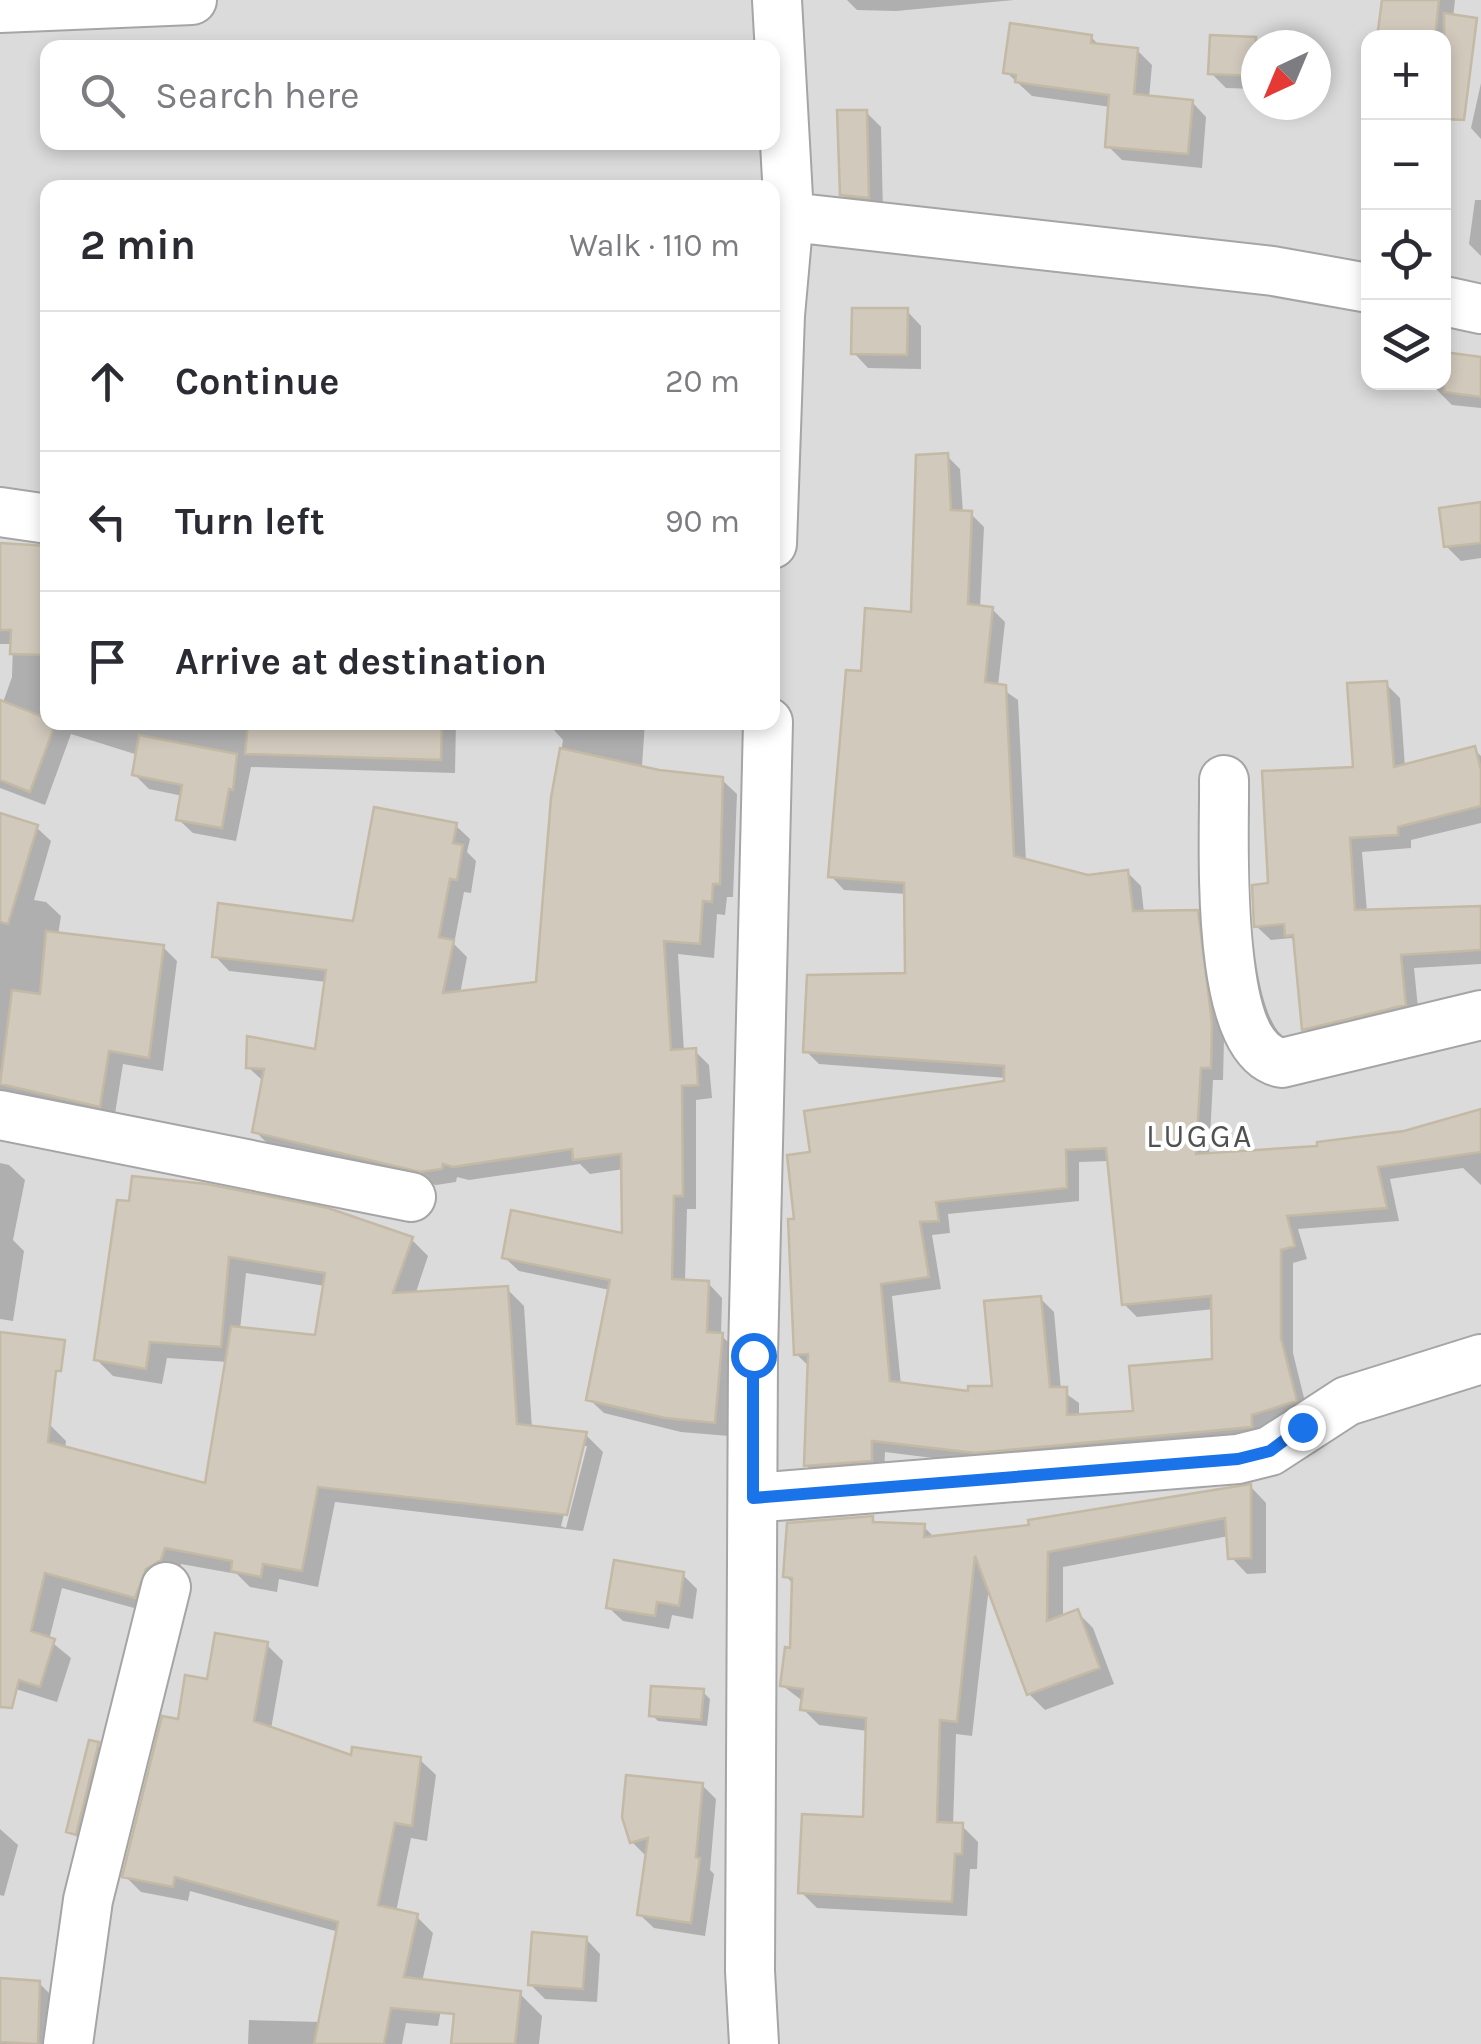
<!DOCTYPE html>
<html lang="en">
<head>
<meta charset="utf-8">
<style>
  :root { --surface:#fff; --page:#f2f2f3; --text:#2b2b33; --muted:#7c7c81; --line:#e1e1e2 }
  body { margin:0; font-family:Karla,sans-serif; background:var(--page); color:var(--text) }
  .controls { position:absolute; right:30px; top:30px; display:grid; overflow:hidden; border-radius:20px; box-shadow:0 5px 15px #0003 }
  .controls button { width:90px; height:90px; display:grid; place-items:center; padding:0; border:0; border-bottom:2px solid var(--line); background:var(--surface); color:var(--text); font:50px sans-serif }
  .compass { position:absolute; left:1241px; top:30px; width:90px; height:90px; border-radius:50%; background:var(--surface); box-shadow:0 5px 15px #0003; rotate:224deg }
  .stop { position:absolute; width:30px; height:30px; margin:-22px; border:8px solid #1a73e8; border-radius:50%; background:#fff }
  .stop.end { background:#1a73e8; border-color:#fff; box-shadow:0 2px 10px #0008 }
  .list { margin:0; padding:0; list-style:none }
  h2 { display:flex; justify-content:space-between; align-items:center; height:130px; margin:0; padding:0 40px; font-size:42px }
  h2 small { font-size:32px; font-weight:400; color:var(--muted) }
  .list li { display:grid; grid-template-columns:65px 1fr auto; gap:30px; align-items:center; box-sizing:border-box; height:140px; padding:0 40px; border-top:2px solid var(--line) }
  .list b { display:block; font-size:38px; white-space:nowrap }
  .list em { font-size:32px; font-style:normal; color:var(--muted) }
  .icon { flex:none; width:55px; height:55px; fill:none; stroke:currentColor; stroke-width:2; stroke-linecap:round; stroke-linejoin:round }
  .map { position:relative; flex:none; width:1481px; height:2044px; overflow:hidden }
  .search { position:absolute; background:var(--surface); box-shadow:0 5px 15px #0003; left:40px; top:40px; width:740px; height:110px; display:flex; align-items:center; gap:25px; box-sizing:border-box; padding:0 35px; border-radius:20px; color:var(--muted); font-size:38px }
  .panel { position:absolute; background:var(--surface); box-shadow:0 5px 15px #0003; left:40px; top:180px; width:740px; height:550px; border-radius:20px }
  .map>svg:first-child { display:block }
  .residential { fill:#dcdbdb; fill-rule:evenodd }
  .shadow { fill:#0003; fill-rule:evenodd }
  .building { fill:#d1c9bc; stroke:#c3b9a4; stroke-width:2.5; fill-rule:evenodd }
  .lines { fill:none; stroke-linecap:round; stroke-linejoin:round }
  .minor-casing { stroke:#a5a5a5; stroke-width:52 }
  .minor { stroke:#fff; stroke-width:48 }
  .route { stroke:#1a73e8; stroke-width:12 }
  .labels { text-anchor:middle; stroke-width:8; stroke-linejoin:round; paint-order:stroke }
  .quarter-label { font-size:32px; letter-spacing:2.5px; fill:#515151; stroke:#fff }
</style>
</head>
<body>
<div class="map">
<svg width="1481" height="2044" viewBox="0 0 1481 2044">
  <rect width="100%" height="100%" fill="#f0efe3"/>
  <!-- residential -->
  <path class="residential" d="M0 0H1481V2044H0ZM1368 38H1444V382H1368ZM1256 45H1316V105H1256ZM48 48H772V142H48ZM48 188H772V722H48Z"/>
  <!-- shadow -->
  <path class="shadow" d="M847 0H1014L896 11 857 10Z
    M1385 0H1455L1444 99V38H1380Z
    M1091 37 1100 46 1137 50 1152 65 1149 98 1192 102 1206 117 1202 168 1122 160 1108 146 1111 107 1032 96 1006 72Z
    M1212 38 1299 42 1303 45H1256V89L1226 88 1211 73Z
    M1481 83V139L1471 128Z
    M866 112 881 127 883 212 857 209 842 194Z
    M1475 200H1481V256L1469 244Z
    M907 311 921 326V369L868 368 854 353Z
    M1444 354 1481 359V408L1452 405 1437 390 1438 382H1444Z
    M947 456 960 469 963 513 971 514 984 527 980 608 992 609 1005 622 998 686 1018 700 1026 862 1088 877 1128 873 1141 886 1144 913 1197 912 1210 925 1224 1038 1223 1080H1213L1209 1156 1320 1148 1404 1134 1481 1112V1185L1463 1168 1390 1179 1399 1221 1298 1229 1307 1259 1293 1263V1353L1308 1414 1264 1440 989 1465 885 1452 884 1473 819 1478 806 1465 810 1367 796 1354 797 1222 813 1154 1007 1083V1078L819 1064 806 1051 907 975V894L844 890 831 876 863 674 914 615ZM1110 1161 1124 1304 1137 1317 1214 1309V1361L1135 1413 1079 1416V1403L1061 1390 1054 1312 1040 1298 994 1389 971 1394 901 1385 892 1296 941 1289 932 1235 950 1233 948 1214 1079 1201V1162Z
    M1481 505V558L1461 561 1446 546Z
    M0 548H48V722H456L455 773 251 767 236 841 193 833 178 819 183 796 149 789 135 775 138 755 71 734 45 805 0 788V711L12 677 13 644H0Z
    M1386 684 1400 698 1405 767 1474 749 1481 756V823L1411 840V848L1362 852 1367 912 1481 907V964L1414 968 1419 1018 1318 1043 1304 1029 1296 943 1291 938 1271 940 1256 926 1271 885 1355 770Z
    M554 722H645L642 766 722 780 737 794 733 897H727L725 915 717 914 714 958 678 954 684 1052 695 1051 709 1065 712 1098 696 1100V1209H687L685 1282 708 1283 722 1298 721 1335 736 1350 729 1436 681 1432 604 1413 589 1399 610 1290 519 1271 504 1257 624 1236V1169L590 1174 580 1164 469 1180 457 1177 456 1182 436 1185 270 1146 255 1131 263 1081 248 1067 317 1052 327 982 229 971 215 956 355 923 455 825 470 839 467 852 476 861 471 893 464 892 454 944 467 957 460 994 538 985 554 798 563 740 553 729Z
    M725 722H750L747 730Z
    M0 827H36L51 841 34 900 46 902 61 916 58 935 163 947 177 961 163 1071 123 1064 114 1120 0 1092Z
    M0 1163 9 1165 25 1180 13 1240 24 1251 13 1321 0 1319Z
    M119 1203 411 1239 428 1256 415 1295 507 1289 524 1306 532 1429 586 1435 603 1452 583 1531 335 1502 318 1587 279 1579 277 1592 250 1587 237 1574 181 1564 178 1577 152 1613 62 1588 49 1640 71 1658 57 1702 0 1684V1450L49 1424 66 1441 65 1449 207 1487 228 1362 167 1358 162 1384 113 1376 96 1359ZM246 1273 325 1286 317 1338 240 1330ZM581 1446H587L566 1528 561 1526Z
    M1251 1487 1266 1503V1573L1247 1574 1231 1557 1229 1536 1063 1567V1618L1077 1612 1093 1628 1114 1684 1045 1710 1029 1694 989 1586 972 1736 956 1734 953 1825 962 1826 978 1842 977 1869H970L967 1916 817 1908 801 1892 865 1820 868 1731 819 1725 803 1709 804 1702 783 1686 793 1651 794 1585 786 1576 872 1518 878 1525 924 1527 935 1538 1032 1527Z
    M682 1574 697 1589 693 1619 672 1615 669 1629 623 1621 608 1607Z
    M267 1645 283 1661 271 1729 353 1759H419L436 1775 427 1841 411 1838 396 1912 417 1917 433 1933 422 1982 443 1999 438 2026 406 2023 402 2044H248L249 2020 321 2022 339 1932 190 1891 188 1901 141 1892 125 1876 180 1722 209 1682Z
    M703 1692 710 1699 707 1726 658 1721 652 1715Z
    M98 1745 104 1751 82 1840 69 1831Z
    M702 1785 716 1799 710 1870 714 1874 705 1936 654 1928 639 1914 648 1858 632 1842Z
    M0 1829 18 1845 4 1896 0 1895Z
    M586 1939 600 1954 597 2002 545 1999 530 1984Z
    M0 1981 39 1983 54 1998 52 2044H0Z
    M520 1994 542 2016 539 2044H471Z"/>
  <!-- building -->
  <path class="building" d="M1382 0H1439L1435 38H1377Z
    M1444 13 1477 18 1464 120 1444 119Z
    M1010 23 1092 35 1091 43 1138 48 1134 94 1193 100 1188 154 1105 147 1109 95 1015 82 1016 75 1003 73Z
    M1210 35 1256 37V76L1208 74Z
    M837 110H867L869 198 840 195Z
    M852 308H908L907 355 851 354Z
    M1444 352 1481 357V397L1444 392Z
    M948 453 951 510 972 511 968 604 993 607 985 682 1006 685 1014 856 1088 875 1128 870 1133 911 1198 910 1212 1023 1211 1068H1201L1196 1154 1317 1146V1142L1404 1131 1481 1109V1152L1378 1167 1387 1208 1287 1216 1295 1246 1281 1250V1338L1297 1401 1252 1415V1427L975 1453 872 1441V1461L804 1466 808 1354 794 1355 788 1219H794L787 1155 810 1152 804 1111 1004 1081V1066L803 1052 807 975 905 973 904 883 828 877 835 796 846 670 861 671 865 608 911 612 916 455ZM1106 1148 1122 1305 1211 1296 1212 1359 1129 1366 1133 1411 1067 1415V1387H1050L1041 1296 984 1301 992 1386H968V1391L890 1381 881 1284 929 1277 920 1222 939 1221 936 1202 1067 1188 1066 1150Z
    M1481 502V543L1444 547 1439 508Z
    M0 543 48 546V655L10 654 11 630H0Z
    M1387 681 1394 767 1475 746 1481 770V806L1398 827V835L1350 838 1355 910 1481 906V950L1401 955 1406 1005 1302 1030 1293 935 1285 936 1284 924 1254 927 1252 885 1268 883 1262 771 1353 767 1347 683Z
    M0 700 56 722 30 792 0 780Z
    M248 722H442L441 760 245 754Z
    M139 735 237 754 233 790 229 789 222 828 176 820 182 785 132 775Z
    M560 748 659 770 723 777 720 884H713L712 902 703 901 700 944 664 941 671 1050 696 1048 698 1085 682 1086 683 1196H674L672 1279 709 1281 707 1332 723 1333 715 1423 665 1418 586 1400 610 1280 502 1258 511 1210 622 1233 621 1154 573 1160 572 1149 453 1167 443 1164 442 1169 420 1172 252 1132 264 1069 246 1068 247 1036 315 1049 326 970 212 957 218 903 353 921 374 807 457 823 453 843 463 845 457 880 450 879 439 937 454 940 443 993 536 982 551 798Z
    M0 813 38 825 8 924 0 922Z
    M46 931 164 945 149 1058 109 1051 100 1107 0 1084 12 990 40 994Z
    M132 1176 207 1184 328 1208 413 1237 393 1293 508 1286 517 1424 587 1432 567 1515 318 1487 302 1571 263 1564 261 1577 231 1571 232 1561 165 1548 161 1560 146 1569 135 1598 45 1573 31 1631 55 1639 40 1687 19 1680 12 1708 0 1707V1332L65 1340 61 1371H56L48 1442 205 1483 231 1326 315 1335 325 1273 229 1257 221 1347 150 1342 146 1369 94 1360 117 1200 129 1201Z
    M1251 1484V1558L1228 1559 1225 1518 1048 1552 1047 1621 1078 1609 1100 1668 1027 1695 975 1556 957 1722 940 1720 937 1822 963 1823 962 1854H955L952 1902 798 1893 802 1814 863 1817 866 1718 800 1710 803 1689 780 1686 785 1647 790 1648 792 1578 783 1577 787 1523 873 1516V1522L925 1524 924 1537 1029 1525 1028 1520Z
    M614 1560 684 1572 679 1606 657 1602 655 1616 606 1608Z
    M215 1633 268 1642 254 1721 351 1755 352 1747 421 1757 412 1826 395 1823 378 1905 418 1914 404 1977 521 1991 515 2044H451L454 2014 391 2008 384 2044H314L338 1922 175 1877 173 1887 122 1877 162 1716 178 1719 185 1675 207 1679Z
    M651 1686 704 1689 701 1720 649 1716Z
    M89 1740 99 1742 76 1835 66 1832Z
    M626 1775 703 1783 696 1857 700 1858 691 1923 637 1915 648 1838 630 1843 622 1817Z
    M532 1932 587 1937 583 1989 528 1985Z
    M0 1978 40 1981 38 2044 0 2042Z"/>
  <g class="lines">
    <!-- minor casing -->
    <g class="minor-casing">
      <path id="minor" d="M0 8 192 0
        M772 215 1273 271 1368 288
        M1444 301 1481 309
        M0 512 48 519
        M772 544 780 315 789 215 777 0
        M1224 780C1225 837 1212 1050 1282 1063L1481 1015
        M0 1115 411 1197
        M753 1498 1238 1459 1270 1451 1347 1401 1481 1359
        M68 2044 88 1900 166 1587
        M754 2044 750 1971 753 1355 768 722"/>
    </g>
    <!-- minor -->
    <use href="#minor" class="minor"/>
  </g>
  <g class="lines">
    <!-- route -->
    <path class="route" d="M753 1355V1498L1238 1459 1270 1451 1302 1427"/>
  </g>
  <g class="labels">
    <!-- quarter labels -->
    <g class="quarter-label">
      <text x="1200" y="1147">LUGGA</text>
    </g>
  </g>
</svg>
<div class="controls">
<button>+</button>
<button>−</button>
<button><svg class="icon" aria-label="locate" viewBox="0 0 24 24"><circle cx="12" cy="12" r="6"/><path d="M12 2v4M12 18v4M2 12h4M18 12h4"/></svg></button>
<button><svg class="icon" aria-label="layers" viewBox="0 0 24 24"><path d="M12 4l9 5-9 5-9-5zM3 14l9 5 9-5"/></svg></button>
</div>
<svg class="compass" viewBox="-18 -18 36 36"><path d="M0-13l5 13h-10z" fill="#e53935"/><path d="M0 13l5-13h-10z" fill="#7c7c81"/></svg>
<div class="stop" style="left:753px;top:1355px"></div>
<div class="stop end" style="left:1302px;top:1427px"></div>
<div class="search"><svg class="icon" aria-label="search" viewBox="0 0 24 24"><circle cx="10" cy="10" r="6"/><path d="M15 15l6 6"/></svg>Search here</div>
<section class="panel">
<h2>2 min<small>Walk · 110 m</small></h2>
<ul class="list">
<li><svg class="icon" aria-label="ahead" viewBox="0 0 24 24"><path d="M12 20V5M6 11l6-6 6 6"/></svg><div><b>Continue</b></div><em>20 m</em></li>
<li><svg class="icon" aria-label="left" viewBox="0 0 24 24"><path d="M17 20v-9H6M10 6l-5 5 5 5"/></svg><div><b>Turn left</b></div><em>90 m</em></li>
<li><svg class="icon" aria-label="arrive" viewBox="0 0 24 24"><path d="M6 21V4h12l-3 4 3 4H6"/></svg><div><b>Arrive at destination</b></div></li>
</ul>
</section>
</div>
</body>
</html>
